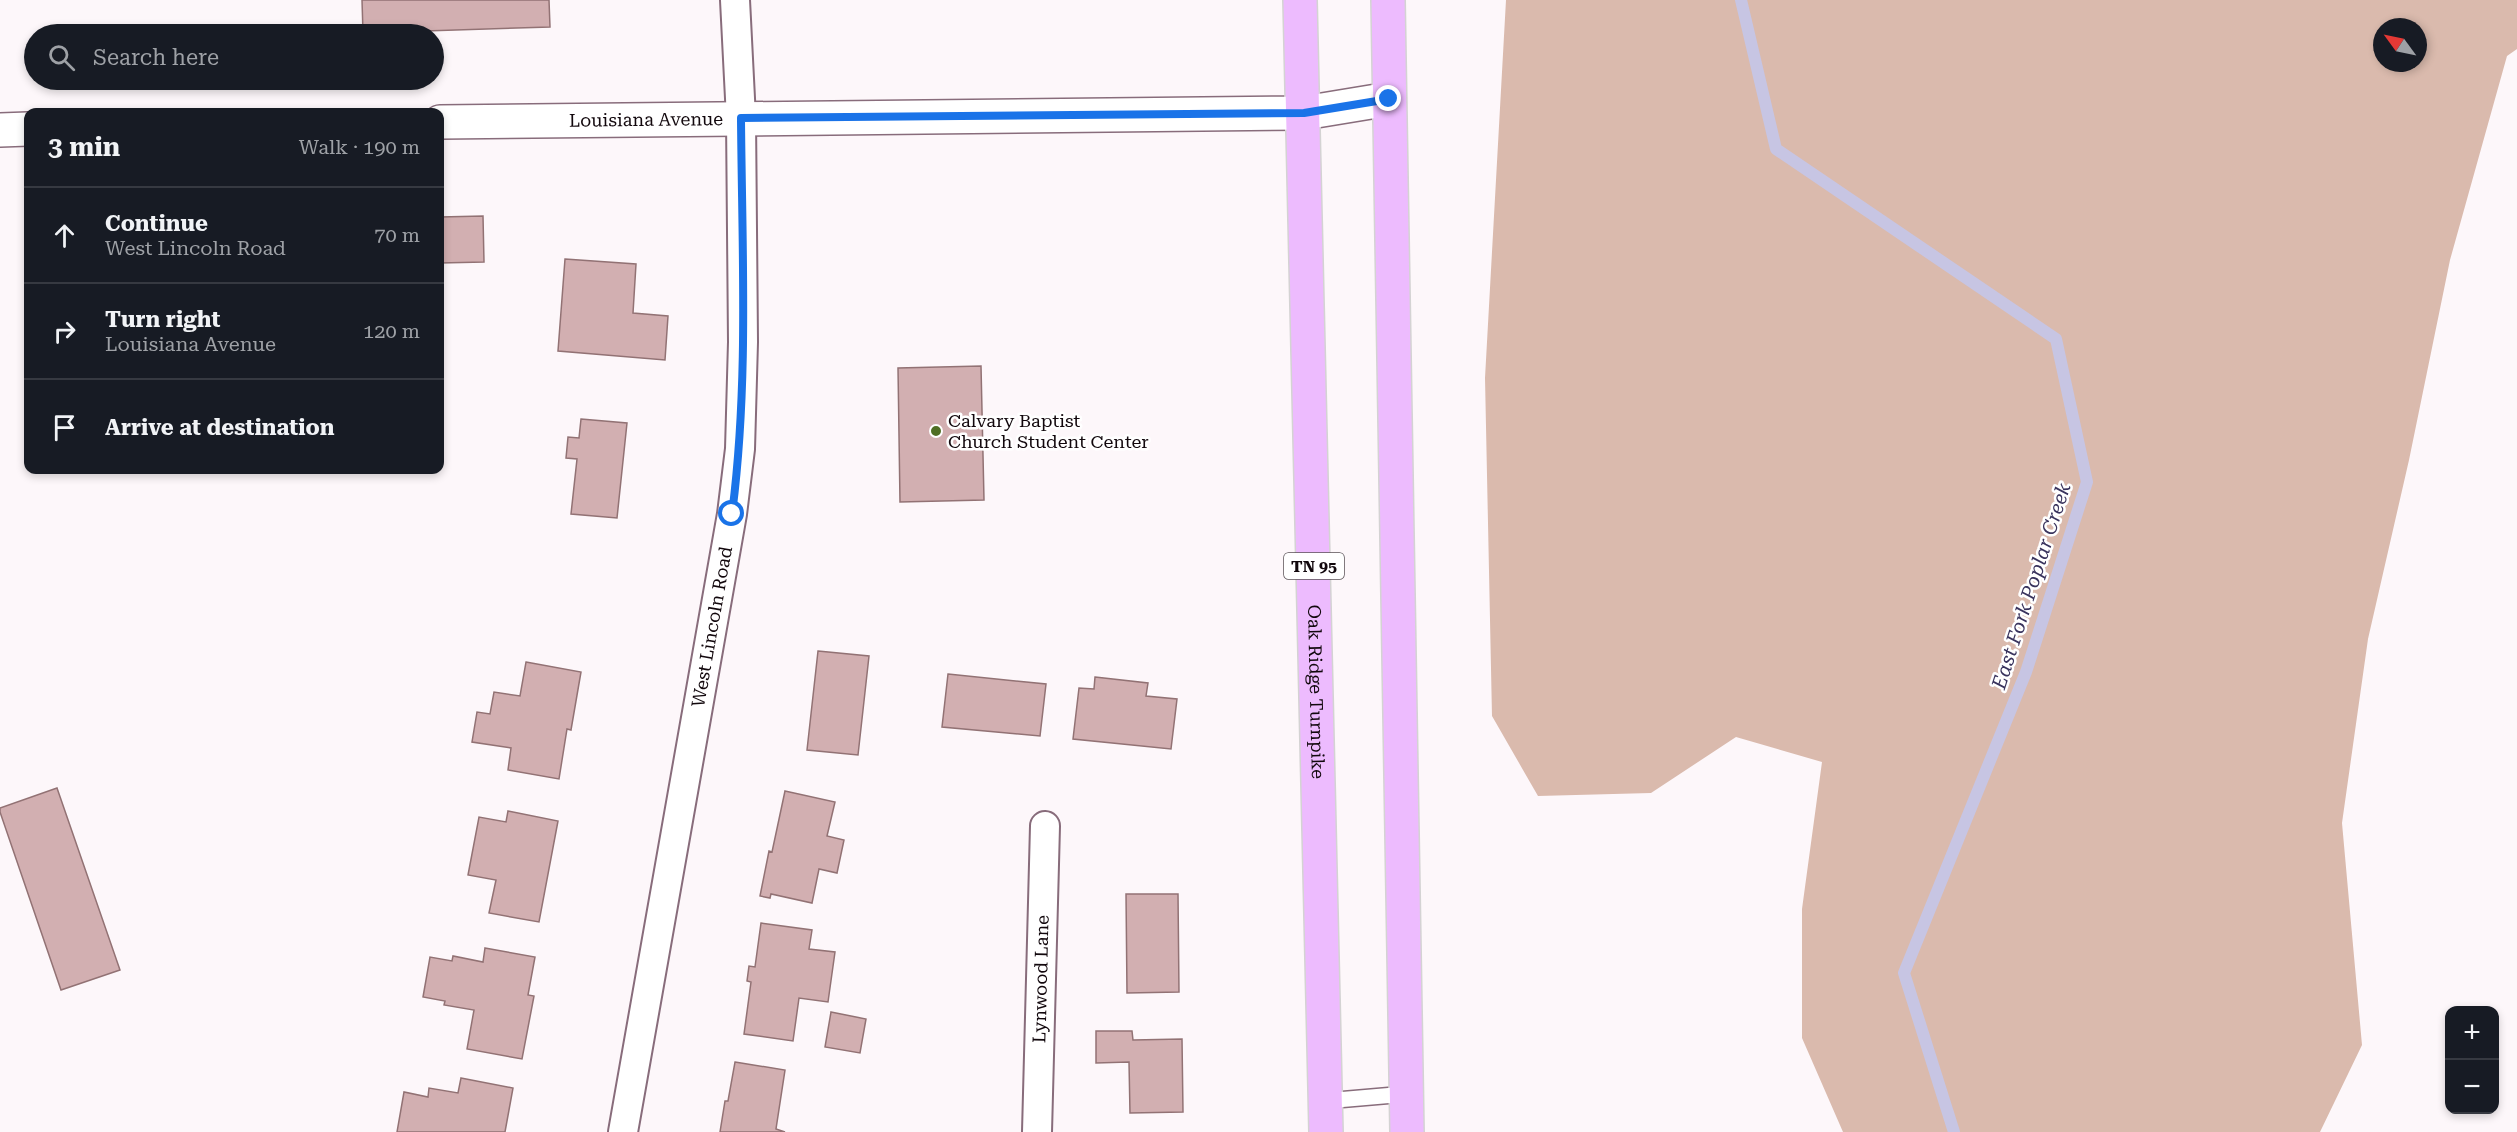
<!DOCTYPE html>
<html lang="en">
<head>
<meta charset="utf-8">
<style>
  :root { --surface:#171b24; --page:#20242c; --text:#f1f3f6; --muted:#9ea1a6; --line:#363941 }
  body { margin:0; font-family:"Roboto Serif",serif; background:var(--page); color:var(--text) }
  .controls { position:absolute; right:18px; bottom:18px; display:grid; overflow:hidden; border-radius:12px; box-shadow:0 3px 9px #0003 }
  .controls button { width:54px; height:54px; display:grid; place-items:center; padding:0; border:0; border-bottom:2px solid var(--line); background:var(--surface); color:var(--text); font:30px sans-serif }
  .compass { position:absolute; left:2373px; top:18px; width:54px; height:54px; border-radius:50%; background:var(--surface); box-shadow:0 3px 9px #0003; rotate:303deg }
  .stop { position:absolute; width:18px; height:18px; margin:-14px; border:4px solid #1a73e8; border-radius:50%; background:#fff }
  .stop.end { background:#1a73e8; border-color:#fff; box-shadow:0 2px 6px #0008 }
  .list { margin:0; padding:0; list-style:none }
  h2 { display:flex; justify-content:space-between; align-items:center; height:78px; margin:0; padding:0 24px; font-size:26px }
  h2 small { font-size:20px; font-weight:400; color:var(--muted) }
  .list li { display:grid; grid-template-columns:39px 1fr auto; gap:18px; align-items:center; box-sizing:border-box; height:96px; padding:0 24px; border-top:2px solid var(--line) }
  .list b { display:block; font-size:22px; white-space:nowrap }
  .list p { margin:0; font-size:20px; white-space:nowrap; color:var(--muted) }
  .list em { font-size:20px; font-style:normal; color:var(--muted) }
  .icon { flex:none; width:33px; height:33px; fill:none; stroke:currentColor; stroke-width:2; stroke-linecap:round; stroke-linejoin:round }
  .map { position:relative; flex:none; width:2517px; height:1132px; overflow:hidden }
  .search { position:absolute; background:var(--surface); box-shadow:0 3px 9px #0003; left:24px; top:24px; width:420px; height:66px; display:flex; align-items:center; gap:15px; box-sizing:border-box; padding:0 21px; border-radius:33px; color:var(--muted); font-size:22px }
  .panel { position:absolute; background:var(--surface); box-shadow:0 3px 9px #0003; left:24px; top:108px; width:420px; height:366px; border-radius:12px }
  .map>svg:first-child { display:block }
  .forest { fill:#dabaad; fill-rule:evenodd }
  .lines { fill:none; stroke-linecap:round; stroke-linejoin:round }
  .stream { stroke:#c7c5e3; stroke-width:12 }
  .building { fill:#d2afb1; stroke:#927274; stroke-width:1.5 }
  .lane-casing { stroke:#886c7b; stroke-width:18 }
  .street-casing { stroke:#886c7b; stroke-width:32 }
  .secondary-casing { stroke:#886c7b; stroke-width:36 }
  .highway-casing { stroke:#d4d3d3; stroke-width:36 }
  .lane { stroke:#fff; stroke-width:15 }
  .street { stroke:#fff; stroke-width:28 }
  .secondary { stroke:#fff; stroke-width:33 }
  .highway { stroke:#edbbfe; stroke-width:33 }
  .route { stroke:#1a73e8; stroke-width:8 }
  .poi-dot { fill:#4f6e24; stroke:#fff; stroke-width:2 }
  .labels { text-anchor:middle; stroke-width:5; stroke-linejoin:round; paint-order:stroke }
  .shield { fill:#fff; stroke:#595256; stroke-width:1.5 }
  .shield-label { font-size:16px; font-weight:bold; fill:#12080d }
  .street-label { font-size:18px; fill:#12080d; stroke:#fff }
  .poi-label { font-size:18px; fill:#12080d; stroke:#fff; text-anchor:start }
  .water-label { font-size:20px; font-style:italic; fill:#39335d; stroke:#fff }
</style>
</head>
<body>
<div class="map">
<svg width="2517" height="1132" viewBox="0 0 2517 1132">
  <rect width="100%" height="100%" fill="#fdf7fa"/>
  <!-- forest -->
  <path class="forest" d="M1506 0H2517V49L2507 56 2450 260 2409 460 2368 639 2342 823 2362 1045 2320 1132H1843L1802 1038V909L1822 762 1736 737 1651 793 1538 796 1492 716 1485 378ZM2382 27H2418V63H2382Z"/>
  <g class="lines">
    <!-- stream -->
    <path class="stream" d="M1741 0 1776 149 2056 339 2087 482 2026 672 1904 973 1954 1132"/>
  </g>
  <!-- building -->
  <path class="building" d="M362 0H549L550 27 363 33Z
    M483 216 484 262 440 263V217Z
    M565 259 636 264 633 313 668 316 665 360 558 351Z
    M981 366 984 500 900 502 898 368Z
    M581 419 627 423 617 518 571 514 577 459 566 458 568 437 579 438Z
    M818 651 869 656 858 755 807 750Z
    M526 662 581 672 571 730 567 729 559 779 508 770 511 748 472 742 477 712 490 714 494 692 520 696Z
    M948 674 1046 684 1040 736 942 727Z
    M1095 677 1148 683 1146 696 1177 699 1171 749 1073 739 1079 688 1094 689Z
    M57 788 120 970 61 990 0 812V808Z
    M785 791 835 802 827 836 844 840 837 873 819 869 812 903 771 894 770 898 760 896 769 851 772 852Z
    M508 811 558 821 539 922 489 913 496 880 468 875 479 817 506 822Z
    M1126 894H1178L1179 992 1127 993Z
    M761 923 812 930 809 949 835 952 828 1002 799 998 793 1041 744 1034 751 982 747 981 749 966 755 967Z
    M485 948 535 957 528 995 534 996 522 1059 467 1049 474 1010 444 1005 445 1001 423 997 430 957 452 961 453 956 483 962Z
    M831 1012 866 1019 860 1053 825 1047Z
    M1096 1031H1132L1133 1040 1182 1039 1183 1112 1130 1113 1129 1062 1096 1063Z
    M735 1062 785 1070 776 1129 785 1132H720L725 1101H728Z
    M461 1078 513 1088 505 1132H397L404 1092 428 1097 429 1088 458 1093Z"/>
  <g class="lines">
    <!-- lane casing -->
    <g class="lane-casing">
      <path id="lane" d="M1325 1101 1406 1094"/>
    </g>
    <!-- street casing -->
    <g class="street-casing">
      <g id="street">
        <path id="s1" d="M623 1132 732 514 740 449 743 342 741 118 735 0"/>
        <path id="s2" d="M1037 1132 1045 826"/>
      </g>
    </g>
    <!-- secondary casing -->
    <g class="secondary-casing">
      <g id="secondary">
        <path id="s3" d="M440 122 1304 113 1389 99"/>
        <path d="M0 130 28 129"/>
      </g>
    </g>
    <!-- highway casing -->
    <g class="highway-casing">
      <g id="highway">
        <path id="s4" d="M1300 0 1326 1132"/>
        <path d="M1388 0 1407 1132"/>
      </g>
    </g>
    <!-- lane -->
    <use href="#lane" class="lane"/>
    <!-- street -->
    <use href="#street" class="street"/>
    <!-- secondary -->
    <use href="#secondary" class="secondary"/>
    <!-- highway -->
    <use href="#highway" class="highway"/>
  </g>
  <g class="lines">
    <!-- route -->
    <path class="route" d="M732 514C749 383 742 250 741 118L1304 113 1389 99"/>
  </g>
  <!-- markers -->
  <circle class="poi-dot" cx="936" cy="431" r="6"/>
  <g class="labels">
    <!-- shield labels -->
    <rect class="shield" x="1284" y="553" width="60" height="26" rx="4.5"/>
    <g class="shield-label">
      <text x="1314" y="572">TN 95</text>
    </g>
    <!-- street labels -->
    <g class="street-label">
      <text dy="6" stroke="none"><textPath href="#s3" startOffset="206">Louisiana Avenue</textPath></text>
      <text dy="6" stroke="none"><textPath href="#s1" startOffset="513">West Lincoln Road</textPath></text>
      <text dy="6" stroke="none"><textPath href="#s4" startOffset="692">Oak Ridge Turnpike</textPath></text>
      <text dy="6" stroke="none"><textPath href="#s2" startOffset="153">Lynwood Lane</textPath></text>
    </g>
    <!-- poi labels -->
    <g class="poi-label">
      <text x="948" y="427">Calvary Baptist<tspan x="948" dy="21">Church Student Center</tspan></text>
    </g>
    <!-- water labels -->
    <g class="water-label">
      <text transform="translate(2031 586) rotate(-72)" y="7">East Fork Poplar Creek</text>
    </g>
  </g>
</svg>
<div class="controls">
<button>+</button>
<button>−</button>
</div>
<svg class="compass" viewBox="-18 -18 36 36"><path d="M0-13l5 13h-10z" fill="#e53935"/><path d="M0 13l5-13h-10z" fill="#9ea1a6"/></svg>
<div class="stop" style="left:732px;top:514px"></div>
<div class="stop end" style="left:1389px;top:99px"></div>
<div class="search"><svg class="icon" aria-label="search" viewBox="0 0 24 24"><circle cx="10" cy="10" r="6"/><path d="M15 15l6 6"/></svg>Search here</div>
<section class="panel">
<h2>3 min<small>Walk · 190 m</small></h2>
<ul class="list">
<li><svg class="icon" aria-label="ahead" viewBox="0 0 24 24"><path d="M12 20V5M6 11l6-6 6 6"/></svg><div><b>Continue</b><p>West Lincoln Road</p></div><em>70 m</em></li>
<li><svg class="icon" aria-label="right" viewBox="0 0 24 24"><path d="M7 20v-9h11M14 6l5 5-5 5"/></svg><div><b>Turn right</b><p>Louisiana Avenue</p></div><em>120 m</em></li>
<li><svg class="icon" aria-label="arrive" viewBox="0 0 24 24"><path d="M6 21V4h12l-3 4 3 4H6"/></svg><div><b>Arrive at destination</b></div></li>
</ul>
</section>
</div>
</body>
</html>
